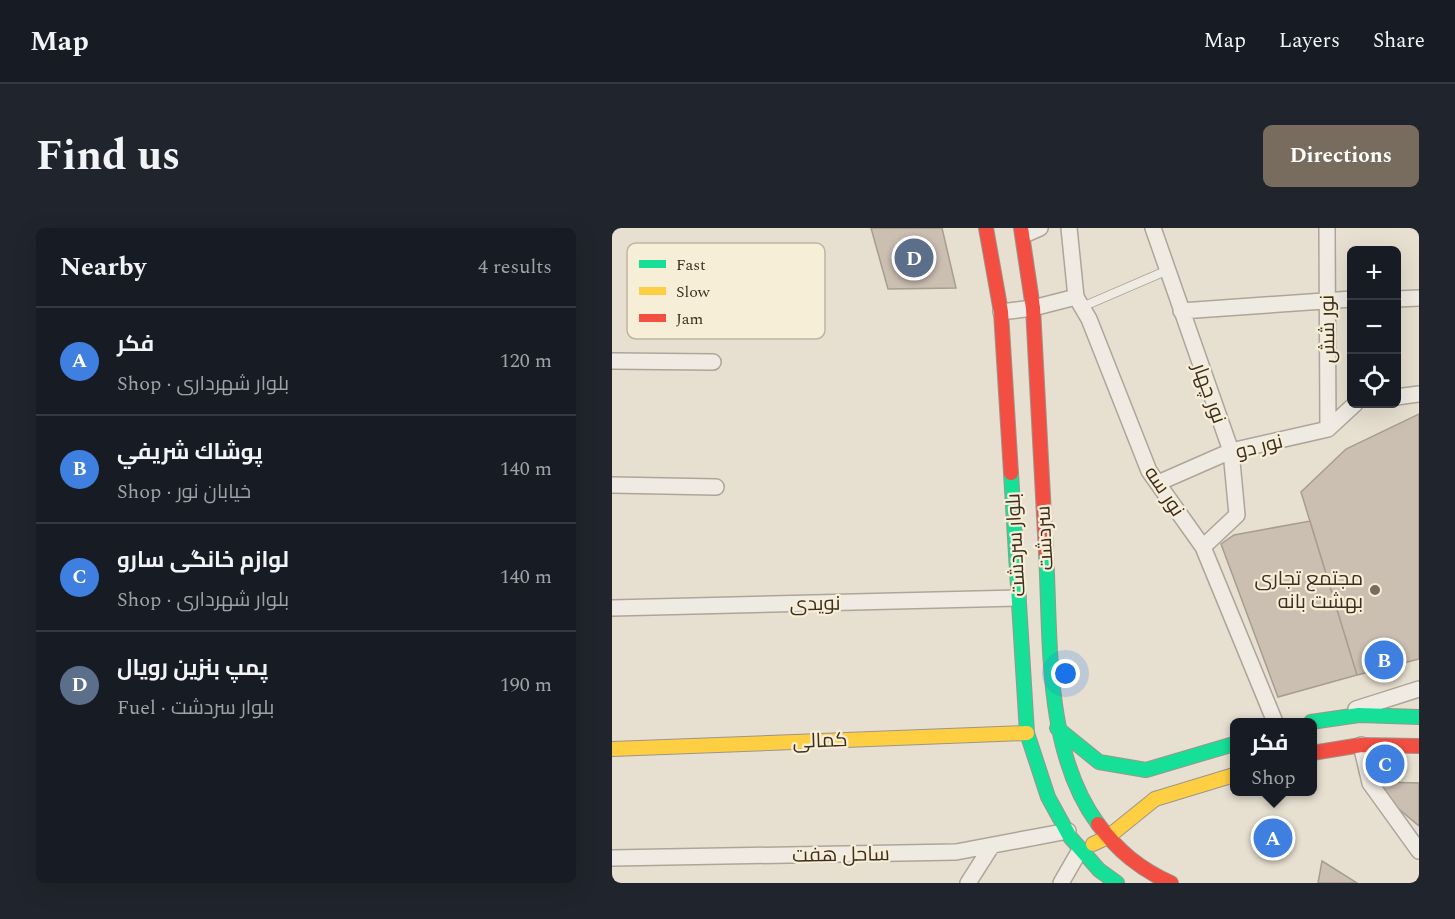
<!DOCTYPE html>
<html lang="en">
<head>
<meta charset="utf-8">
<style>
  :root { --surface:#171b24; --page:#20242c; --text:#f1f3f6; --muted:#9ea1a6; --line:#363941; --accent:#786c5e }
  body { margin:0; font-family:Spectral,Cairo,serif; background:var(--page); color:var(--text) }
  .controls { position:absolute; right:18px; top:18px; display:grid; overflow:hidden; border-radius:9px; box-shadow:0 6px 24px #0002 }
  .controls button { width:54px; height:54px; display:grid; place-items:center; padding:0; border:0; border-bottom:2px solid var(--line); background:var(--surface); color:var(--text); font:30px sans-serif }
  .you { position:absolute; left:454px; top:446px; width:21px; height:21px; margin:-15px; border:4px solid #fff; border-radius:50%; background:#1a73e8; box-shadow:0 0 0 9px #1a73e833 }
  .badge { display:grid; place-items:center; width:39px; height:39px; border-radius:50%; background:var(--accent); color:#fff; font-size:20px; font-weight:700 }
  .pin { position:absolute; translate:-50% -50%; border:3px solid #fff; box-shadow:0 2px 6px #0006 }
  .popup { position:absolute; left:618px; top:490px; width:87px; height:78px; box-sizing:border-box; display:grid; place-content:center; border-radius:9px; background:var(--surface); filter:drop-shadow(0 2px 4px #0005); font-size:20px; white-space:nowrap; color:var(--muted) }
  .popup b { font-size:22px; color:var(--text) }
  .popup::after { content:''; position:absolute; left:50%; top:100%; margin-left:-12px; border:12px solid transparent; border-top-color:var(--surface) }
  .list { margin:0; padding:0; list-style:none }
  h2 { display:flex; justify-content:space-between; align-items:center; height:78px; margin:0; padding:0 24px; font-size:26px }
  h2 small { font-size:20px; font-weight:400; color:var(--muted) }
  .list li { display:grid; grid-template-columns:39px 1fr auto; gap:18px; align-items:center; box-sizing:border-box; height:108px; padding:0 24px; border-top:2px solid var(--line) }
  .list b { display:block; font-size:22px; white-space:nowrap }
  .list p { margin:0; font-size:20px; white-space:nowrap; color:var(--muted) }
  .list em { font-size:20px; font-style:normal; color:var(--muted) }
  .icon { flex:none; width:33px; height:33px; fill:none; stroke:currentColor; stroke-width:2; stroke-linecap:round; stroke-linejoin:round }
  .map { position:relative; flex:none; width:807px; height:655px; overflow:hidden; border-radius:9px }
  header { display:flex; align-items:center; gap:36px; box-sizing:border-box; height:84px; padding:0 30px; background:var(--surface); border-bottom:2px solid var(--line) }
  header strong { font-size:28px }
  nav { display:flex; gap:33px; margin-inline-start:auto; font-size:21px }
  .intro { display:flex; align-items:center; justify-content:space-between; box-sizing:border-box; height:144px; padding:0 36px }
  h1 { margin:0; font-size:42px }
  .button { padding:15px 27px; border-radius:9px; background:var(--accent); color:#fff; font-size:21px; font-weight:700 }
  main { display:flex; gap:36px; padding:0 36px }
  aside { flex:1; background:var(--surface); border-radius:9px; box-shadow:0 6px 24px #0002 }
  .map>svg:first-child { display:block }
  .building { fill:#cbbfb2; stroke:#a89c90; stroke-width:1.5 }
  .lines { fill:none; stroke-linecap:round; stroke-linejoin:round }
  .lane-casing { stroke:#ada599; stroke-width:10 }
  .street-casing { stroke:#ada599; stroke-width:18 }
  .fast-casing { stroke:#9c958a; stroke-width:16 }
  .slow-casing { stroke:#9c958a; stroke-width:16 }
  .jam-casing { stroke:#9c958a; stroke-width:16 }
  .lane { stroke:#efebe3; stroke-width:8 }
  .street { stroke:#efebe3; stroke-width:15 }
  .fast { stroke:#16e098; stroke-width:14 }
  .slow { stroke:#ffcf43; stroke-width:14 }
  .jam { stroke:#f24e42; stroke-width:14 }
  .poi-dot { fill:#786c5e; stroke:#f7eed8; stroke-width:2 }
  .labels { text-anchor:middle; stroke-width:4.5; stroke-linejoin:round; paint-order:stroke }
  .street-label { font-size:20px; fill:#3d2e20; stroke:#f7eed8 }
  .poi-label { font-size:20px; fill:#3d2e20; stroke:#f7eed8; text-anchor:end }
  .key { fill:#f7eed8; stroke:#bfb4a1; stroke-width:1.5 }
  .key-label { font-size:16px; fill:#3d2e20 }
</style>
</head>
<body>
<header>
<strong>Map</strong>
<nav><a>Map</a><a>Layers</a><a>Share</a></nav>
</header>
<div class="intro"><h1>Find us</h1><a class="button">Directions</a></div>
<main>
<aside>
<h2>Nearby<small>4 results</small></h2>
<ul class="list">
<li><span class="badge" style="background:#3f7fe0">A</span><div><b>فکر</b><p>Shop · بلوار شهرداری</p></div><em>120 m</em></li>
<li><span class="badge" style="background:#3f7fe0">B</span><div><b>پوشاك شريفي</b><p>Shop · خیابان نور</p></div><em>140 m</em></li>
<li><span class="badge" style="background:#3f7fe0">C</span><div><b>لوازم خانگى سارو</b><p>Shop · بلوار شهرداری</p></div><em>140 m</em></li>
<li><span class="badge" style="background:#5c6f8a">D</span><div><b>پمپ بنزین رویال</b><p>Fuel · بلوار سردشت</p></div><em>190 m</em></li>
</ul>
</aside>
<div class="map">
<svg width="807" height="655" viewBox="0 0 807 655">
  <rect width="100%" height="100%" fill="#e7e0d1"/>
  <!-- building -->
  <path class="building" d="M259 0H330L344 60 276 61Z
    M807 186V431L745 447 689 264 734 221Z
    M698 293 745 447 666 469 609 316 622 307Z
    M769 554 807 555V598L769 566Z
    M710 633 745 655H706Z"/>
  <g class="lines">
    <!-- lane casing -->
    <g class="lane-casing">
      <path id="lane" d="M470 79 556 42"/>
    </g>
    <!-- street casing -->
    <g class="street-casing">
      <path id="street" d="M457 0 464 69
        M541 0 619 223 625 287 591 319
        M715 0 716 201
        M412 7 428 0
        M784 71 807 70
        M569 83 740 71
        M389 84 421 80 464 69 477 91 537 243 591 319 663 494
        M0 133 101 134
        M784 169 807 166
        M546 255 619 223 716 201 743 176
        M0 257 104 259
        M0 380 406 370
        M744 481 807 461
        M749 517 758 555 807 623
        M0 630 344 624 456 603
        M356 655 379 619
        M449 655 468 622"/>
    </g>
    <!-- fast casing -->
    <g class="fast-casing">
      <path id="fast" d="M399 245 415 505 436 569 458 609 487 642 505 655
        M434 325C439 412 432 523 486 596
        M699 494 747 487 807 489
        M445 500 487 534 534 542 622 516"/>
    </g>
    <!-- slow casing -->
    <g class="slow-casing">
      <path id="slow" d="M0 521 415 505
        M481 616 496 609 543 571 622 547"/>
    </g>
    <!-- jam casing -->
    <g class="jam-casing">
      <path id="jam" d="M374 0 389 84 399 245
        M409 0 421 80 434 325
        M700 525 749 517 807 518
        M486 596C506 623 528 641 559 655"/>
    </g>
    <!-- lane -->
    <use href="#lane" class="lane"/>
    <!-- street -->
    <use href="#street" class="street"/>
    <!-- fast -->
    <use href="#fast" class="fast"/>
    <!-- slow -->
    <use href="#slow" class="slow"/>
    <!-- jam -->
    <use href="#jam" class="jam"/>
  </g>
  <!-- markers -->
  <circle class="poi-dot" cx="763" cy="362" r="6"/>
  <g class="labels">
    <!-- street labels -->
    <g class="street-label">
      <text transform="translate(715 101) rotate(-91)" y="7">نور شش</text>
      <text transform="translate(598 165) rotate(70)" y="7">نور چهار</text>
      <text transform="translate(647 218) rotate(-14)" y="7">نور دو</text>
      <text transform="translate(553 263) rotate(57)" y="7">نور سه</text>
      <text transform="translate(432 310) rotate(-93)" y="7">سردشت</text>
      <text transform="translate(403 317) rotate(-93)" y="7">بلوار سردشت</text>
      <text transform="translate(203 375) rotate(-1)" y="7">نویدی</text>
      <text transform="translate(208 512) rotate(-2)" y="7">کمالی</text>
      <text transform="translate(229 626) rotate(-1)" y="7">ساحل هفت</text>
    </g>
    <!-- poi labels -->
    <g class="poi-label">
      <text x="751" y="357">مجتمع تجاری<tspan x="751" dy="23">بهشت بانه</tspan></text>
    </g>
  </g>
  <!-- legend -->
  <rect x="15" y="15" width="198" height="96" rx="9" class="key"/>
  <rect x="27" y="32" width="27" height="8" fill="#16e098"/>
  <rect x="27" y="59" width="27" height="8" fill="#ffcf43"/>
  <rect x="27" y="86" width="27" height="8" fill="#f24e42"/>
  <g class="key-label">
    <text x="64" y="42">Fast</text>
    <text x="64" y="69">Slow</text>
    <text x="64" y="96">Jam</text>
  </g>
</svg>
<div class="controls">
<button>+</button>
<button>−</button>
<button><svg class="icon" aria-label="locate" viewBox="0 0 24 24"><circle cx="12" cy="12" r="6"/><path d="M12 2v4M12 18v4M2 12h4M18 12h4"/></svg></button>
</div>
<div class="you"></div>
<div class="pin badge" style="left:661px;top:610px;background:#3f7fe0">A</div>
<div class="popup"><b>فکر</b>Shop</div>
<div class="pin badge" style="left:772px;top:432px;background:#3f7fe0">B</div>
<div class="pin badge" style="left:773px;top:536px;background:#3f7fe0">C</div>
<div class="pin badge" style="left:302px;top:30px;background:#5c6f8a">D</div>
</div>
</main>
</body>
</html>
